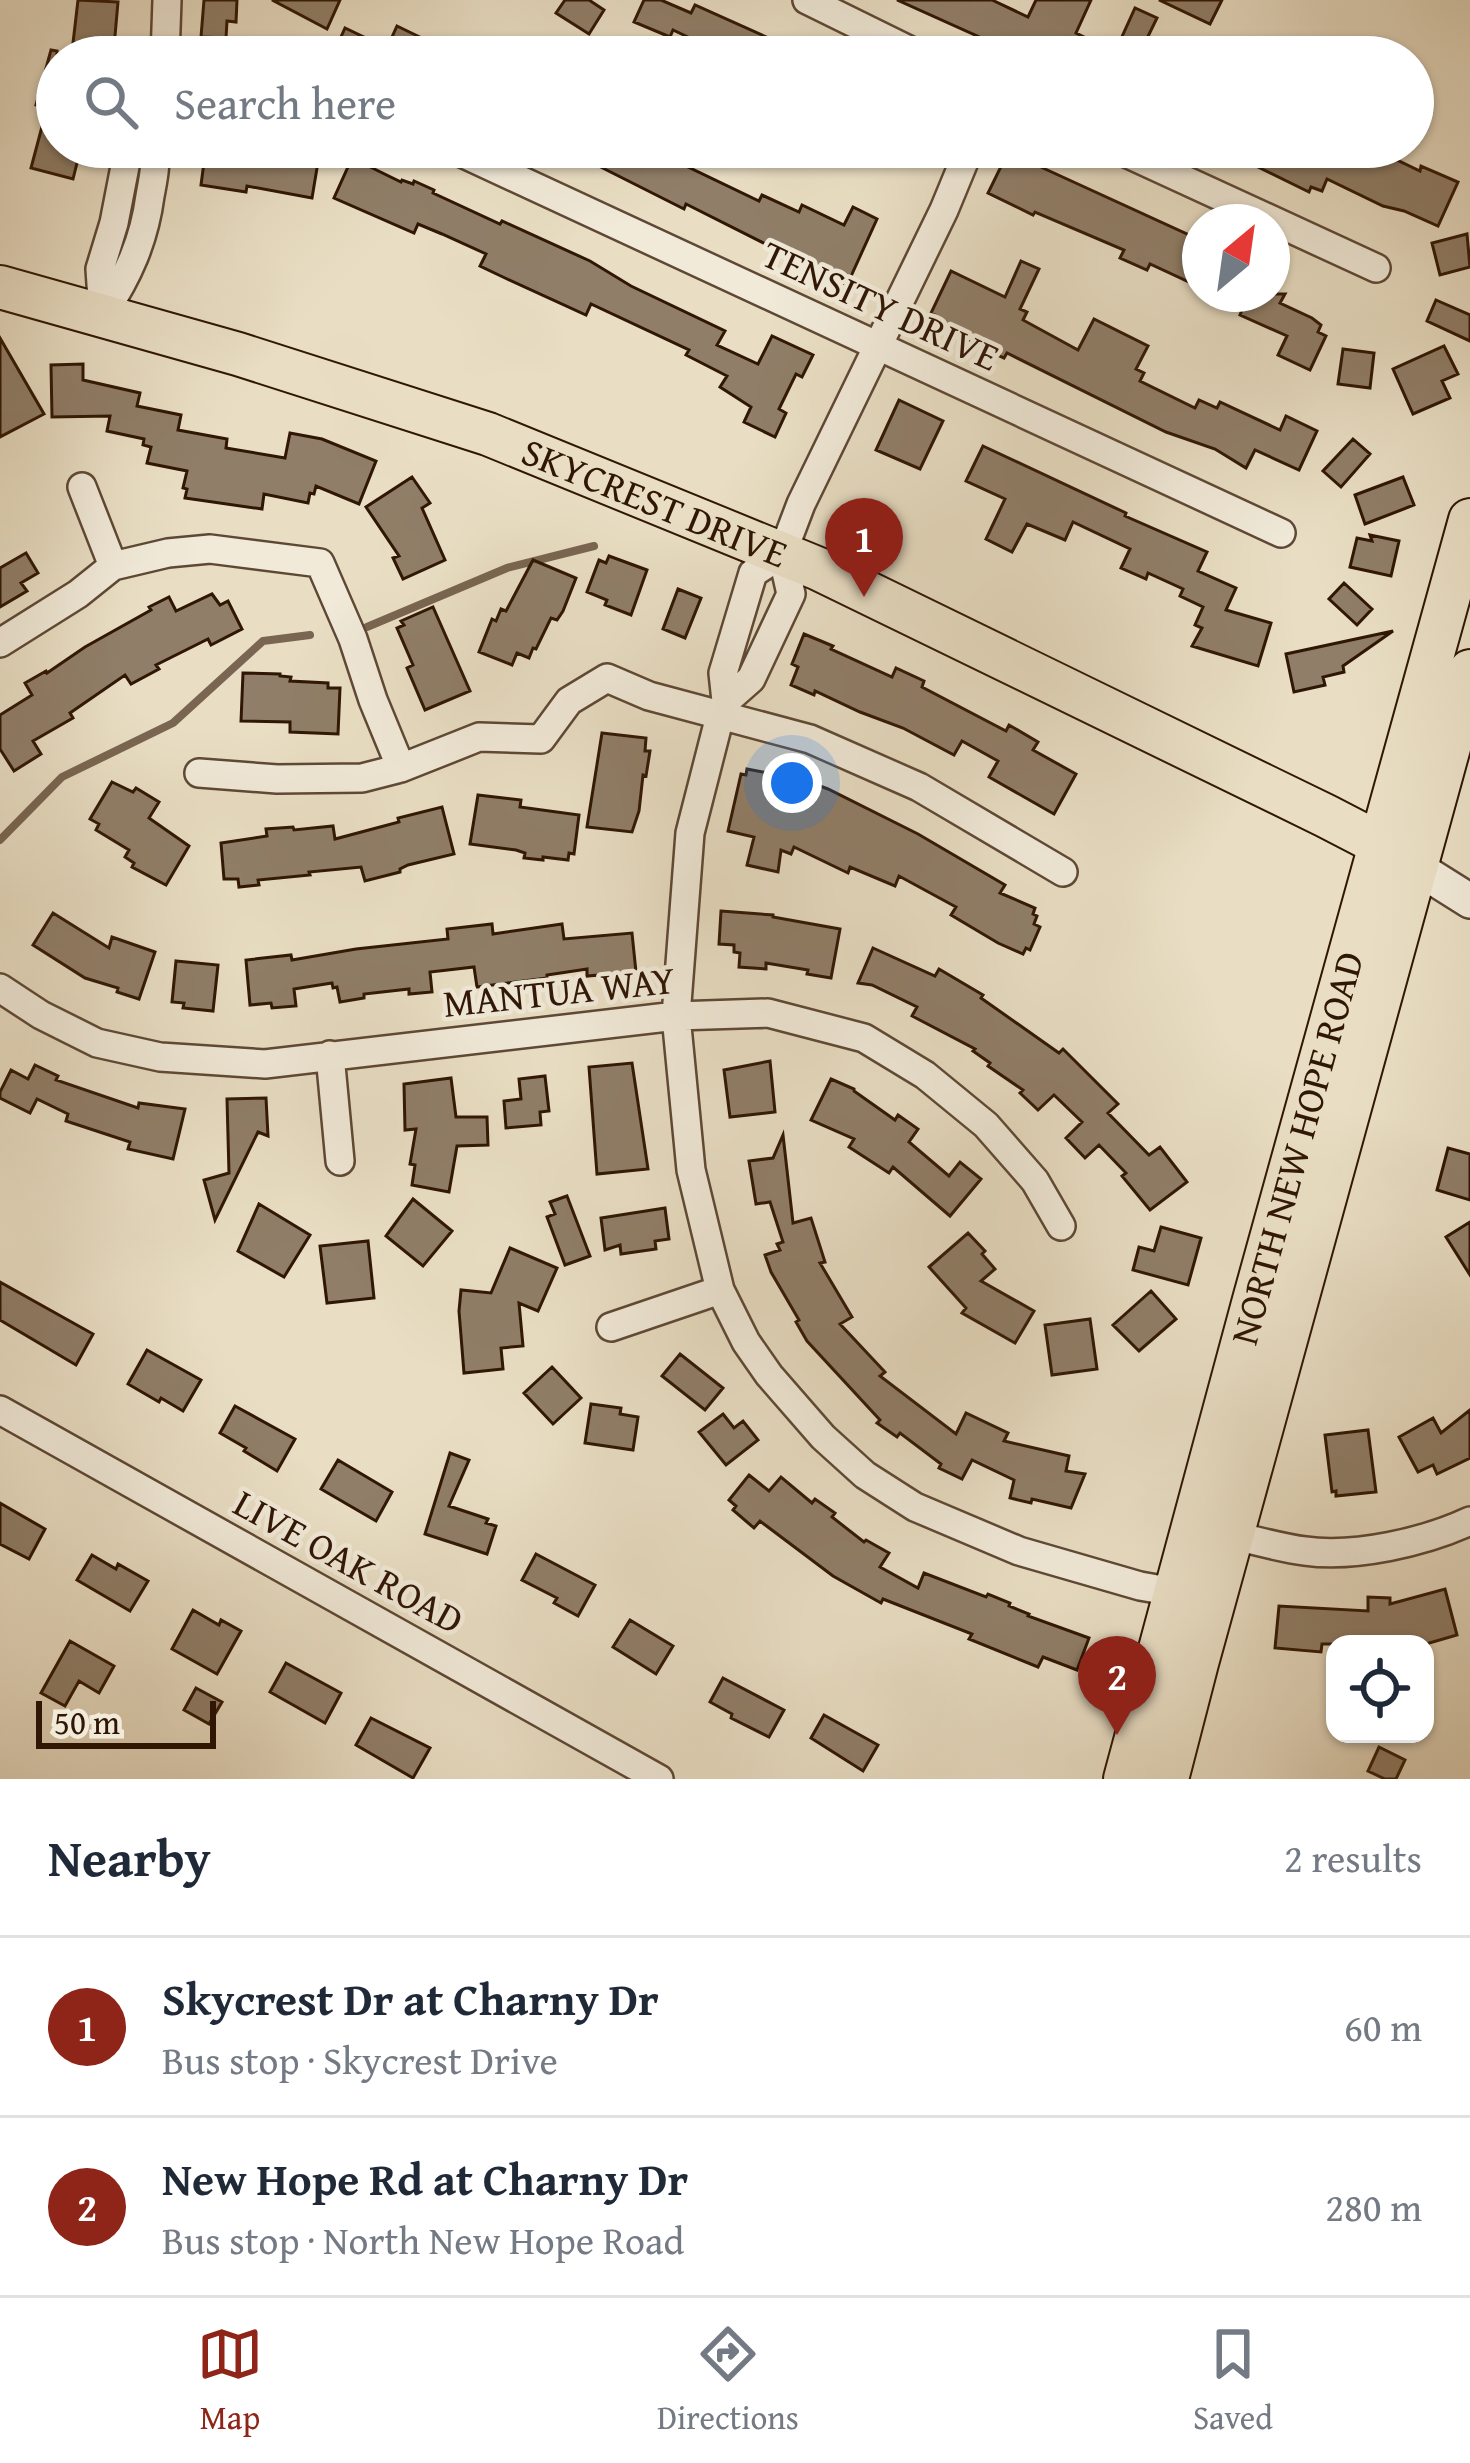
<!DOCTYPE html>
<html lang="en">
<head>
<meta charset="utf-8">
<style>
  :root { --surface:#fff; --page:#f6f6f7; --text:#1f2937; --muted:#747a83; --line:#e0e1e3; --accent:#8f2418 }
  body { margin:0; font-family:"Gentium Book Plus",serif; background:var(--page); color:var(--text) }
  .controls { position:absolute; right:36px; bottom:36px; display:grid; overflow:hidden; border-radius:24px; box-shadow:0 3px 9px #0004 }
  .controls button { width:108px; height:108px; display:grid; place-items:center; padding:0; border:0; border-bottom:3px solid var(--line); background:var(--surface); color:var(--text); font:60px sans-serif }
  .compass { position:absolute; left:1182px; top:204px; width:108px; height:108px; border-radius:50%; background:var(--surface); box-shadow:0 3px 9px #0004; rotate:29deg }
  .scale { position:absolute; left:36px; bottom:30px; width:180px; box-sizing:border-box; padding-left:12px; border:6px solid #301605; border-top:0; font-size:33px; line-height:42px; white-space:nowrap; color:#301605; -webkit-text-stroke:9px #f1ead9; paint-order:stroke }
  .you { position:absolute; left:792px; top:783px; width:42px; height:42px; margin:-30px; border:9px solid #fff; border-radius:50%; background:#1a73e8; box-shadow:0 0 0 18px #1a73e833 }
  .badge { display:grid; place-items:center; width:78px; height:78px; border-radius:50%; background:var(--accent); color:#fff; font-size:39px; font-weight:700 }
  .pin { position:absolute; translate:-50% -99px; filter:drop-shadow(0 3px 6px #0008) }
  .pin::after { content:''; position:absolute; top:63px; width:42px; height:36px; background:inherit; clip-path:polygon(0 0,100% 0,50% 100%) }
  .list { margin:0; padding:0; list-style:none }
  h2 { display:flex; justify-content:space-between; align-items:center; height:156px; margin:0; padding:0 48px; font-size:51px }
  h2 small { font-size:39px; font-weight:400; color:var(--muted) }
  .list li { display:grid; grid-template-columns:78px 1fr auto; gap:36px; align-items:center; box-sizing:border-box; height:180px; padding:0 48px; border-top:3px solid var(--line) }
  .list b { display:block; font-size:45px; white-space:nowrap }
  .list p { margin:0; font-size:39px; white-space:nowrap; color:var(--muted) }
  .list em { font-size:39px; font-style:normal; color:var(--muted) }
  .icon { flex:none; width:66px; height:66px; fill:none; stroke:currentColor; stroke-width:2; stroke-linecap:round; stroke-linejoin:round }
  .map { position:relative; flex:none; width:1470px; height:1779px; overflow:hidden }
  .search { position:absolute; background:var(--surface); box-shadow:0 3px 9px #0004; left:36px; right:36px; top:36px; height:132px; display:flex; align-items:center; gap:30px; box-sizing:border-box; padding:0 42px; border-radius:66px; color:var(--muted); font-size:45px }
  .sheet { height:516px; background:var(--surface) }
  nav { display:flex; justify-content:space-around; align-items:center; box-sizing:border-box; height:168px; border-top:3px solid var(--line); background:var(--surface); font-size:33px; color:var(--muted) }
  nav a { display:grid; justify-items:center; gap:6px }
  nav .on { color:var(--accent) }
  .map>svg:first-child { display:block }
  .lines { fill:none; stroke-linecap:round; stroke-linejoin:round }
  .stream { stroke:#796551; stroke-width:8 }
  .building { fill:#907e68; stroke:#301605; stroke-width:3 }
  .minor-casing { stroke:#5e4835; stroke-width:32 }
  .tertiary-casing { stroke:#5e4835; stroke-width:38 }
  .primary-casing { stroke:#301605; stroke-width:46 }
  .minor { stroke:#f1ead9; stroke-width:27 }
  .tertiary { stroke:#f1ead9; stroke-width:33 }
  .primary { stroke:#e9dec4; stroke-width:42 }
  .labels { text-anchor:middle; stroke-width:9; stroke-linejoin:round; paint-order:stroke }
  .street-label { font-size:39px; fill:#301605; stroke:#f1ead9 }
</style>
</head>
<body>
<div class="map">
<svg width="1470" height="1779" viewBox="0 0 1470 1779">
  <rect width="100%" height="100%" fill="#e9dec4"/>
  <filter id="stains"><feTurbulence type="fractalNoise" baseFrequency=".00167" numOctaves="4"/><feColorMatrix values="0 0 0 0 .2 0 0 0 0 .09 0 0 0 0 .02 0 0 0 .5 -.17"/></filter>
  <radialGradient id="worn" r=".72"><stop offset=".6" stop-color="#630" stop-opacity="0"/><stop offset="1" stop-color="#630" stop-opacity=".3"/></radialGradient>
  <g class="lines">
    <!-- stream -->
    <path class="stream" d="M367 627 507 568 594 546
      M0 840 62 777 173 723 263 641 310 635"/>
  </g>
  <!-- building -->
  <path class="building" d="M78 0 118 2 114 47 73 43Z
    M204 0H237L236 22 227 21 226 38 201 37Z
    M272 0H340L327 29Z
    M565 0H589L604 10 589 34 556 13Z
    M644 0H661L691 13 695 5 811 57H730L673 30 670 37 634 22Z
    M897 0H992L1028 17 1036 0H1091L1076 33 1115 52 1135 8 1157 18 1138 57H1024Z
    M1159 0H1222L1210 24Z
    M397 26 461 57H332L345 28 387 48Z
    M51 50 57 51V147H81L73 179 31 168 47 108 36 105Z
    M206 147H302L320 150 312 198 247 186 246 192 201 185Z
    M561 147H661L685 158 682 164 759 201 762 195 799 212 802 205 844 225 853 207 877 219 847 285 686 204 684 209Z
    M1217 147H1318L1332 154 1336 147 1360 159 1366 147H1370L1420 171 1421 166 1458 182 1438 226 1404 211 1383 206 1327 179 1322 191 1311 187 1309 192Z
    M1009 150 1043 168 1200 240V259L1189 282 1150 264 1147 270 1120 258 1124 250 1035 212 1033 215 988 193Z
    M352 158 401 182 402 180 413 184 414 181 434 190 433 193 500 224 502 221 590 261 631 286 725 331 717 345 758 364 772 336 813 355 802 377 796 374 779 409 786 413 775 437 744 422 751 407 720 387 727 376 686 355 689 350 591 304 586 315 505 278 480 266 486 254 442 234 418 224 414 233 334 198Z
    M1467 234 1470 267 1440 275 1432 243Z
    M1021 261 1039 269 1020 309 1027 312 1023 320 1078 350 1094 319 1148 346 1136 369 1144 373 1140 381 1195 408 1199 400 1217 408 1220 402 1280 430 1286 416 1317 431 1299 470 1255 450 1246 468 1215 449 1166 432 1007 353 1004 358 940 328 942 324 937 322 939 317 931 313 951 271 1005 297Z
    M1206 294H1285L1280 303 1312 318 1321 325 1318 332 1326 336 1310 370 1278 355 1287 336 1240 315 1242 310Z
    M1436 300 1470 315V341L1427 321Z
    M0 338 44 414 0 437Z
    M1444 346 1458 374 1442 381 1450 398 1413 414 1393 369Z
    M1343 349 1374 353 1370 388 1338 384Z
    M83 364V380L140 393 137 406 181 415 178 430 227 439 226 448 285 458 290 433 322 439 376 461 359 504 316 486 314 494 310 493 308 503 264 494 262 509 185 498 187 489 183 488 187 471 147 463 151 447 143 445 144 439 107 431 110 416 52 417 51 365Z
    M899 400 943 421 920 469 876 450Z
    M1353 439 1370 454 1341 487 1323 471Z
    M983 446 1126 513 1125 516 1207 552 1198 571 1236 588 1226 610 1271 623 1258 666 1192 646 1202 628 1195 625 1203 607 1180 596 1183 589 1148 573 1146 579 1121 568 1130 549 1073 522 1065 540 1027 524 1012 552 986 539 1005 499 966 481Z
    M412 477 430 503 422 508 445 560 403 579 393 558 399 556 366 507Z
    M1403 477 1414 505 1365 524 1355 495Z
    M1370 535 1399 541 1391 576 1350 567 1357 538 1372 541Z
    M26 553 38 573 21 583 27 591 0 607V568Z
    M609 556 647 570 631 615 605 605 607 600 587 592 599 560 606 563Z
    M533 560 576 578 563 611 557 620 551 618 536 649 533 648 529 658 517 653 512 665 479 652 492 619 496 621 501 609 506 611Z
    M1344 583 1372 609 1357 625 1329 599Z
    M678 589 701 598 685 638 663 629Z
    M212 594 220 605 228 601 242 629 211 645 208 639 156 665 159 669 131 684 125 675 70 713 73 718 33 741 41 754 14 771 0 749V715L32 695 25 683 46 671 47 673 85 647 151 610 149 607 169 597 176 611Z
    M433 607 470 691 425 710 407 668 413 665 397 628 404 625 401 621Z
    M1393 631 1343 666 1344 672 1323 677 1325 685 1294 692 1286 654Z
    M804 634 833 646 831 649 892 677 896 668 924 681 922 687 1006 731 1009 725 1038 742 1033 750 1076 774 1054 814 989 777 998 761 962 741 954 755 903 728 860 712 815 691 814 695 791 685 798 667 792 664Z
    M243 673 280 674V676L291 677 290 681 328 683V688H340L338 734 290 732V722L241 721Z
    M602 733 646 738 645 751H650L646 776 643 775 639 811 632 832 587 827Z
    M747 769 804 780 828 789 918 834 1005 885 1000 893 1035 908 1033 914 1037 916 1034 924 1040 927 1030 950 1026 948 1023 954 998 943 951 915 956 907 899 876 895 886 850 867 848 873 794 847 791 854 781 850 778 872 747 865 754 837 728 831 741 774 746 775Z
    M112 782 133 792 136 788 159 802 149 818 189 846 166 885 132 867 134 863 125 857 129 850 96 830 99 824 90 819Z
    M478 795 521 800 520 807 579 815 574 854 569 853 568 860 543 857V860L524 858 525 853 516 850 470 844Z
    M442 807 454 854 408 865 400 869V872L365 881 361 867 309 872 310 875 258 880 259 885 239 887 238 879H224L221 843 267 836 266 829 293 827 294 830 333 826 335 839 399 822 398 818Z
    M721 911 773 915V917L840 929 831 978 807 974 808 970 766 963V969L739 967 740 953 734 952V945L719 944Z
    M53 913 109 948 112 937 155 952 139 999 117 992 118 988 85 978 33 945Z
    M492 924 493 934 562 924 564 939 632 933 636 972 587 976V969L547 975V978L477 987 474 967 430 972 432 992 409 994V989L364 994V998L340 1002 337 987 333 988 332 983 294 989 296 1006 272 1008 271 1003 250 1005 246 960 291 955 292 960 356 949 448 939 447 929Z
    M873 948 935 976 939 969 983 995 981 998 1059 1053 1063 1049 1118 1104 1108 1113 1149 1155 1160 1147 1187 1182 1150 1210 1122 1176 1126 1173 1099 1145 1085 1158 1066 1138 1082 1122 1054 1095 1038 1110 1020 1093 1023 1090 988 1066 990 1063 973 1051 975 1049 912 1016 917 1007 872 985 858 983Z
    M176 961 218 965 213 1011 183 1008 184 1003 172 1002Z
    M770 1061 775 1112 730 1117 724 1070Z
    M632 1063 648 1169 597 1174 589 1067Z
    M35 1065 58 1076 56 1080 138 1108 139 1103 185 1109 173 1159 128 1149 130 1142 66 1121 68 1114 37 1099 30 1113 0 1098V1092L11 1070 28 1079Z
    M545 1076 549 1111 540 1112 541 1125 506 1128 504 1101 521 1099 519 1079Z
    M451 1078 456 1117H487L488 1145 457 1146 449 1192 412 1185 415 1165 410 1164 416 1129 405 1130 404 1084Z
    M831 1079 854 1089V1091L895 1120 898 1115 918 1129 909 1142 949 1176 960 1162 981 1179 950 1216 893 1167 889 1173 849 1147 854 1139 811 1120Z
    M266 1098 268 1136 258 1132 215 1220 204 1180 229 1173 227 1099Z
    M783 1135 793 1223 811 1218 825 1262 820 1263 852 1317 840 1324 885 1372 880 1376 956 1434 966 1413 1008 1433 1004 1441 1069 1456 1066 1471 1085 1474 1071 1508 1032 1499 1031 1503 1010 1498 1014 1480 972 1460 962 1479 939 1468 941 1464 900 1433 897 1437 877 1423 880 1420 807 1341 796 1322 799 1320 771 1272 765 1255 780 1250 777 1244 783 1242 770 1202 756 1204 749 1161 773 1158Z
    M1448 1148 1470 1154V1200L1437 1190Z
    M567 1196 590 1256 565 1265 547 1217 555 1214 550 1202Z
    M413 1199 452 1231 423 1266 386 1236Z
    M259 1204 310 1235 284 1277 238 1251Z
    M665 1208 669 1239 655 1241 656 1249 621 1254 620 1245 605 1250 601 1218Z
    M1470 1222V1275L1446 1237Z
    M1161 1227 1201 1238 1188 1285 1133 1270 1139 1247 1154 1251Z
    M968 1233 985 1251 982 1254 995 1269 981 1281 1034 1311 1015 1343 962 1313 966 1308 929 1267Z
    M368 1241 374 1298 327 1303 320 1246Z
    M510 1248 557 1268 538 1311 519 1303 523 1346 501 1348 503 1369 464 1373 459 1311 461 1290 491 1293Z
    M0 1282 93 1334 76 1365 0 1320Z
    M1151 1291 1176 1319 1139 1351 1113 1325Z
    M1090 1319 1097 1369 1052 1375 1045 1325Z
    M147 1350 201 1380 183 1411 161 1398 159 1402 128 1384Z
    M680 1354 723 1388 705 1410 662 1376Z
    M552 1367 581 1398 553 1424 524 1393Z
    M591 1404 621 1408 620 1414 638 1417 633 1450 585 1443Z
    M235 1406 295 1439 277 1471 244 1451 246 1448 220 1433Z
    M1470 1410V1458L1437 1474 1433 1465 1418 1472 1399 1437 1433 1418 1441 1433Z
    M723 1414 734 1428 743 1421 758 1440 726 1465 699 1432Z
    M1368 1430 1376 1492 1336 1496V1491L1332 1492 1325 1435Z
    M450 1453 469 1460 449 1506 488 1519 486 1523 496 1526 487 1554 425 1534Z
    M338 1460 392 1492 376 1521 321 1489Z
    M749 1475 769 1491 781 1477 812 1503 815 1499 835 1513 832 1517 864 1542 866 1540 889 1553 880 1567 918 1588 924 1573 986 1597 988 1594 1010 1603 1009 1606 1029 1614 1028 1616 1089 1638 1077 1670 1043 1657 1038 1667 969 1639 972 1634 883 1599 881 1603 833 1576 760 1521 754 1528 733 1510 736 1506 729 1500Z
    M0 1503 45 1529 29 1559 0 1544Z
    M536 1554 595 1585 578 1616 554 1603 557 1598 522 1580Z
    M92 1555 116 1569 118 1564 148 1581 130 1611 77 1580Z
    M1445 1589 1457 1635 1426 1644H1322L1321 1652 1275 1648 1279 1606 1368 1611V1597L1390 1598V1604Z
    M193 1610 219 1625 221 1620 241 1631 217 1674 172 1649Z
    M630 1620 673 1646 656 1674 613 1647Z
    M70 1641 114 1666 99 1693 79 1681 65 1706 41 1693Z
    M286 1663 341 1693 325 1723 270 1692Z
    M723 1678 784 1710 769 1737 731 1718 732 1714 710 1702Z
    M196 1688 222 1702 209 1724 184 1710Z
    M824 1715 878 1745 863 1771 811 1738Z
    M371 1718 430 1748 413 1778 356 1745Z
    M1379 1747 1405 1760 1396 1779H1385L1368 1771Z"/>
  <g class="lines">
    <!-- minor casing -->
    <g class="minor-casing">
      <path id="minor" d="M807 0 923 57
        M165 57 167 0
        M449 147 1281 533
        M1113 147 1376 268
        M103 314C128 276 144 241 150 196 153 179 157 164 153 147
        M103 314 100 269 114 223 127 156 134 147
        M82 487 113 566
        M782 554 791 594 751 679 726 701 720 716 690 833 676 1016 691 1170 720 1290 746 1342 769 1375 823 1437 865 1475 915 1507 1019 1551 1140 1586 1174 1592
        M0 643 78 594 113 566 168 553 210 549 320 563 353 639 373 700 401 768
        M726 701 723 673 753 573 782 554 801 504 944 210 970 147
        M199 773 277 779 362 778 401 768 479 737 541 739 569 701 607 678 649 696 810 739 919 787 1063 872
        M0 988 41 1015 97 1043 160 1057 265 1064 676 1016 768 1013 864 1038 925 1075 986 1125 1035 1181 1061 1226
        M330 1055 340 1161
        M611 1327 720 1290
        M0 1410 659 1779
        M1232 1536C1256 1540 1280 1548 1305 1551 1355 1558 1425 1542 1470 1521"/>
    </g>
    <!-- tertiary casing -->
    <g class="tertiary-casing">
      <path id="tertiary" d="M1416 867 1470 901"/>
    </g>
    <!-- primary casing -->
    <g class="primary-casing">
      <g id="primary">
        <path id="s1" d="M0 287 238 354 488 434 819 569 1326 816 1380 844 1416 867"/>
        <path id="s2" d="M1125 1779 1254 1300 1470 520"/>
        <path d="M1167 1779 1197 1663 1470 671"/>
      </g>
    </g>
    <!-- minor -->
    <use href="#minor" class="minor"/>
    <!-- tertiary -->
    <use href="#tertiary" class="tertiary"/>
    <!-- primary -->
    <use href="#primary" class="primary"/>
  </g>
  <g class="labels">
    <!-- street labels -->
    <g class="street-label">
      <text transform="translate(881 305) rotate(25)" y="14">TENSITY DRIVE</text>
      <text dy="14" stroke="none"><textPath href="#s1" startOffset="690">SKYCREST DRIVE</textPath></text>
      <text transform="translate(559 991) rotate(-6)" y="14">MANTUA WAY</text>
      <text dy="14" stroke="none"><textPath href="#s2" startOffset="654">NORTH NEW HOPE ROAD</textPath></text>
      <text transform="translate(349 1561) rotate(29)" y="14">LIVE OAK ROAD</text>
    </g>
  </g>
  <rect width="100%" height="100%" filter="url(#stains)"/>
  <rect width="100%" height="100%" fill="url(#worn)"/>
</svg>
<div class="controls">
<button><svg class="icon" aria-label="locate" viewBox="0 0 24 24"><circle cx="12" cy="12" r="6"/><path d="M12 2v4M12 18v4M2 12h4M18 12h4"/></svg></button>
</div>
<svg class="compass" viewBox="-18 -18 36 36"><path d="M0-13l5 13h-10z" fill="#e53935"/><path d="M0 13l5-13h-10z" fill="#747a83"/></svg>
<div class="scale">50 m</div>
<div class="you"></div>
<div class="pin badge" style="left:864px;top:597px">1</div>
<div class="pin badge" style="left:1117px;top:1735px">2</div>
<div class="search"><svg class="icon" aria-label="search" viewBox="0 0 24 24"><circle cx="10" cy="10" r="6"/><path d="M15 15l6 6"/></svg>Search here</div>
</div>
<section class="sheet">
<h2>Nearby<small>2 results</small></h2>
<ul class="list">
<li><span class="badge">1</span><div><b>Skycrest Dr at Charny Dr</b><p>Bus stop · Skycrest Drive</p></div><em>60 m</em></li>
<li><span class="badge">2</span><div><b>New Hope Rd at Charny Dr</b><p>Bus stop · North New Hope Road</p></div><em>280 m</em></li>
</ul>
</section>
<nav>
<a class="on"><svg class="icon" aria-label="map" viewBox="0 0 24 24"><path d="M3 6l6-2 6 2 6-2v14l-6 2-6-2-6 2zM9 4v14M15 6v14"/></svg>Map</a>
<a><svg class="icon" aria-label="directions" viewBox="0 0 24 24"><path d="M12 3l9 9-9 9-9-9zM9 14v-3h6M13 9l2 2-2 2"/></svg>Directions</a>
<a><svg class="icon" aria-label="saved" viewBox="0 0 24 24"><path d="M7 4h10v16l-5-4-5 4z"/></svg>Saved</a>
</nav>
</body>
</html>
